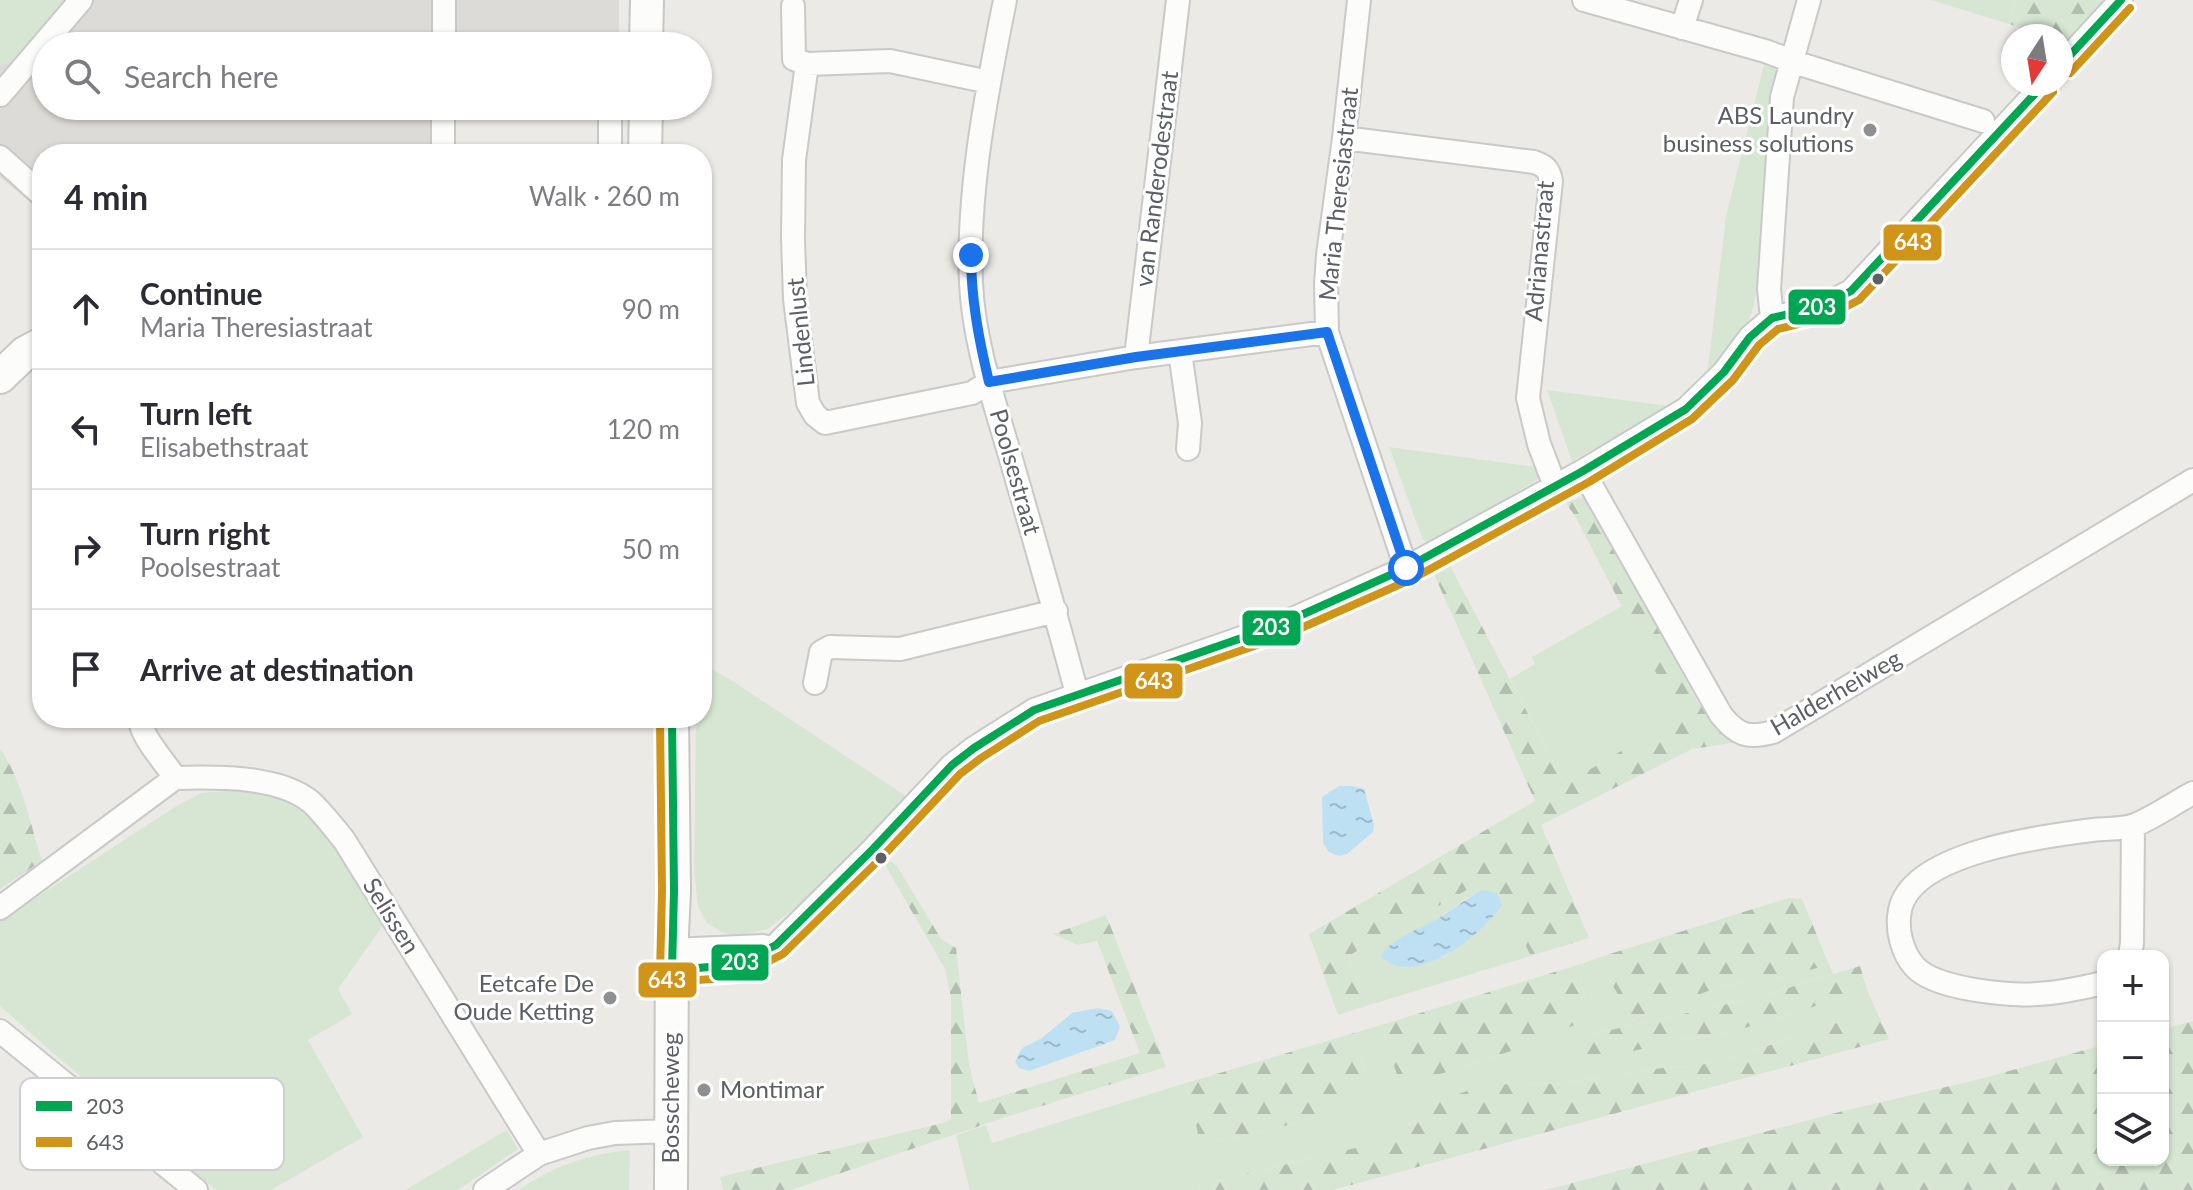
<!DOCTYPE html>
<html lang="en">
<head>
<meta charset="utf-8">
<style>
  :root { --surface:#fff; --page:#f7f7f7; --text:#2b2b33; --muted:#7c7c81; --line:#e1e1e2 }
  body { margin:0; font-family:Lato,sans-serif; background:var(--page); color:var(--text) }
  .controls { position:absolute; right:24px; bottom:24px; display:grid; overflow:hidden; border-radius:16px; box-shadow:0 2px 6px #0004 }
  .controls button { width:72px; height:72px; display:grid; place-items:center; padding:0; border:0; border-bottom:2px solid var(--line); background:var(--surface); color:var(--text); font:40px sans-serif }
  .compass { position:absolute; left:2001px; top:24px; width:72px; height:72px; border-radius:50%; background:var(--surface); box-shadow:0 2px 6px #0004; rotate:192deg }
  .stop { position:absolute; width:24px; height:24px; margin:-18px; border:6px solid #1a73e8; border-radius:50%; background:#fff }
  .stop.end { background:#1a73e8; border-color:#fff; box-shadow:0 2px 8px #0008 }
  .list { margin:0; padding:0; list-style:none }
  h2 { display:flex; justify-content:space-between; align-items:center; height:104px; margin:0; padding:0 32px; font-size:34px }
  h2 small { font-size:26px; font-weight:400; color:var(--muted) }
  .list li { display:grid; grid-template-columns:52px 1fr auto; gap:24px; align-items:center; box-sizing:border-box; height:120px; padding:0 32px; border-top:2px solid var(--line) }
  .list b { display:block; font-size:30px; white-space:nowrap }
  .list p { margin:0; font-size:26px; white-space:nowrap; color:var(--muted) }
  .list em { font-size:26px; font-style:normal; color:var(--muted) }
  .icon { flex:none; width:44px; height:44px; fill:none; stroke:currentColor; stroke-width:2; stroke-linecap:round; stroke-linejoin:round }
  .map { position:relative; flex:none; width:2193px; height:1190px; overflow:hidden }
  .search { position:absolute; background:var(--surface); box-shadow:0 2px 6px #0004; left:32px; top:32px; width:680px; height:88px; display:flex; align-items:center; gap:20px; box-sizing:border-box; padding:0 28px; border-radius:44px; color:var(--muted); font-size:30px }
  .panel { position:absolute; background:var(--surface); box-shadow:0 2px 6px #0004; left:32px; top:144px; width:680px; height:584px; border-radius:32px }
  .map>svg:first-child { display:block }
  .industrial { fill:#dddbd7 }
  .green { fill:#d7e6d3; fill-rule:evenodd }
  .forest { fill:url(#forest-firs) }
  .water { fill:url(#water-ripples) }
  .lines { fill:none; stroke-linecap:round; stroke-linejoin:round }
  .street-casing { stroke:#c8c9c8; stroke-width:26 }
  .secondary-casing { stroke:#c7c7c7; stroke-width:36 }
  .street { stroke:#fcfcfb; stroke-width:22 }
  .secondary { stroke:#fcfcfb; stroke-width:32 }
  .bus-1-casing { stroke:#fff; stroke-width:14 }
  .bus-2-casing { stroke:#fff; stroke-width:14 }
  .bus-1 { stroke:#00a651; stroke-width:8 }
  .bus-2 { stroke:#d09419; stroke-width:8 }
  .route { stroke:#1a73e8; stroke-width:10 }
  .poi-dot { fill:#8e9092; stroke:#fff; stroke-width:3 }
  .bus-dot { fill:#5c6064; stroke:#fff; stroke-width:3 }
  .labels { text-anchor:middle; stroke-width:6; stroke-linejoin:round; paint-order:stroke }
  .poi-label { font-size:24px; fill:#5c6064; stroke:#fff; text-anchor:end }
  .street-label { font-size:24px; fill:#5c6064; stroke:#fff }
  .key { fill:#fff; stroke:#cecfd0; stroke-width:2 }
  .key-label { font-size:22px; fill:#5c6064 }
  .line-badge { stroke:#fff; stroke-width:3 }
  .badge-label { font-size:22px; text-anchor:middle; font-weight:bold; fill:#fff }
</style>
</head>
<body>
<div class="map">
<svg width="2193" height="1190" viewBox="0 0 2193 1190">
  <defs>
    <pattern id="forest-firs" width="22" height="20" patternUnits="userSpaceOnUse" patternTransform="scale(2)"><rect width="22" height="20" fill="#d7e6d3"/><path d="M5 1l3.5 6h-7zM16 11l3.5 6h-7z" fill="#b2beaf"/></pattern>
    <pattern id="water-ripples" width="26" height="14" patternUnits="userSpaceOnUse" patternTransform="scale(2)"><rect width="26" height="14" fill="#bde0f3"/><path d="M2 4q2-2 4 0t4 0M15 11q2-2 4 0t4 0" fill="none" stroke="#9db9c8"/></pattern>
  </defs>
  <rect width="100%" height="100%" fill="#eceae6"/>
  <!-- industrial -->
  <path class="industrial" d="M0 0H619V46H46V106H436V154H42V212L0 177Z"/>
  <!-- green -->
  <path class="green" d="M0 0H70L18 60 0 65Z
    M1931 0H2016L2009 24Z
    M1764 65 1780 70 1759 281 1752 312 1735 353 1706 385 1726 216Z
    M1547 390 1669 406 1572 461Z
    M1389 447 1543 468 1541 477 1488 510 1428 543 1423 540Z
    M1622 606 1680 717 1565 784 1510 679 1535 664 1532 657Z
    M702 663 731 680 907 797 807 898 768 929 737 936 722 932 707 923 698 906 694 873 696 718H702Z
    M250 789C264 794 279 798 292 804 331 824 362 887 384 924L338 989 352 1014 308 1040 363 1137 271 1190H216L53 1053 0 1006V921L175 807 201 793Z
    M1490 876 1531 956 1366 1006 1348 956ZM1482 890 1493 917 1446 956 1416 965 1437 919 1467 898Z
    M1597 958 1632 1019 1722 986 1775 979 1825 966 1828 962 1833 974 1755 998 1574 1038 1674 1041 1732 1032 1867 990 1876 1010 1734 1057 1696 1066 1669 1067 1558 1084 1522 1083 1439 1101 1402 1129 1355 1148 1199 1185 1200 1190H970L956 1135 986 1125 992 1143 1186 1083 1199 1137 1206 1143 1266 1131 1313 1118 1368 1082 1354 1033 1381 1025 1398 1078 1451 1071 1514 1050 1577 1024 1587 1008 1581 980 1584 963Z
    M507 1130 518 1149 458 1190H405Z
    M630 1150 629 1190H519C552 1166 589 1154 630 1150Z"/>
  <!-- forest -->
  <path class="forest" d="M2016 0H2111L2069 44 2061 42V36H2044L2009 24Z
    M1589 496 1698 703 1733 743 1692 749 1541 825 1589 938 1531 956 1490 877 1348 956 1366 1006 1338 1015 1309 934 1535 801 1433 572 1449 564 1565 784 1679 717 1575 516 1565 502Z
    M0 749C23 781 30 824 42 861L0 889Z
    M890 861 897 866 941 939 956 948 969 1065 979 1103 1140 1053 1097 941 1078 945 1053 934 1106 915 1166 1067 1006 1117 791 1190H723L720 1177 947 1122 951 1118V998L945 969 885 865Z
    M1788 898 1802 899 1828 962 1825 966 1775 979 1722 986 1632 1019 1597 958Z
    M1584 963 1581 980 1587 1008 1577 1024 1514 1050 1451 1071 1409 1082 1398 1078 1381 1025Z
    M1860 966 1867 990 1732 1032 1674 1041 1588 1062H1562L1557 1057 1559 1047 1574 1038 1755 998Z
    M1876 1010 1889 1039 1333 1190H1200L1199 1185 1355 1148 1402 1129 1439 1101 1478 1087 1522 1083 1558 1084 1669 1067 1696 1066 1734 1057Z
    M2193 1021V1190H1546L1843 1111 1980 1079 2103 1045V1160H2163V1029Z
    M1354 1033 1368 1082 1361 1093 1313 1118 1266 1131 1206 1143 1199 1138 1186 1083Z"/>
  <!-- water -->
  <path class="water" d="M1339 786H1353L1364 789 1374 825 1373 832 1347 854 1339 856 1329 852 1323 843 1322 797Z
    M1482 890 1497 893 1502 905C1483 933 1434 973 1397 966 1392 964 1385 960 1380 957 1392 937 1419 930 1439 918 1453 909 1467 898 1482 890Z
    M1098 1008 1112 1011 1120 1027 1115 1040 1029 1071 1019 1068 1015 1062 1022 1048 1042 1038 1072 1013Z"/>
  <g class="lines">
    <!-- street casing -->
    <g class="street-casing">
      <path id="street" d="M1005 0C987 90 967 191 971 283 974 346 996 406 1013 466 1035 542 1057 618 1077 694
        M1359 0 1344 138 1328 255 1326 284 1327 332 1406 568
        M1584 0 1765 51 1800 64 1983 121
        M793 6 794 59 807 64 794 160 793 238 795 299 808 403 815 415 825 423 972 393 989 382 1136 357 1327 332
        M1682 28 1691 0
        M444 46V0
        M807 64 890 61 989 82
        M2061 65 2121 0
        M0 95 81 0
        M606 106 610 114V154
        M1344 138 1534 162C1545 166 1549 169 1551 181L1528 398 1539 444 1555 486
        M443 154V106
        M0 157 42 195
        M1772 318 1769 289 1782 97 1809 0
        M1180 352 1190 423 1188 449
        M1136 357 1178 0
        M1583 471 1721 715C1737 735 1748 739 1773 732L2193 480
        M815 683 821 652 830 647 900 649 1056 611
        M140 718C139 735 166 763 175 778
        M0 908 175 778C214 777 279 775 311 802 323 813 334 828 344 840L539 1154
        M672 950 763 946
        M2130 956 2132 943 2133 826
        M672 970 735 965 776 945 873 849 952 765 974 748 1034 710 1279 625 1406 568 1583 471 1686 409 1724 372 1750 337 1772 318 1822 306 1851 291 2044 84
        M2103 983C2082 988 2059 993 2037 994 2008 996 1935 989 1915 967 1902 953 1896 929 1900 910 1912 852 2045 836 2093 830 2106 828 2122 830 2135 825 2155 817 2174 803 2193 793
        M0 1031 196 1190
        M485 1190 539 1154 588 1138 615 1133 671 1131"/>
    </g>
    <!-- secondary casing -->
    <g class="secondary-casing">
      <path id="secondary" d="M646 46 647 0
        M645 154 646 106
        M0 377 25 353 42 344
        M671 1190 672 934 674 891 672 718"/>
    </g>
    <!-- street -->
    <use href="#street" class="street"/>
    <!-- secondary -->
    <use href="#secondary" class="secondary"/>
    <!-- bus-1 casing -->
    <g class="bus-1-casing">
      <path id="bus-1" d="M2061 65 2121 0
        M672 718 674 891 672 970 735 965 776 945 873 849 952 765 974 748 1034 710 1279 625 1406 568 1583 471 1686 409 1724 372 1750 337 1772 318 1822 306 1851 291 2044 84"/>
    </g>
    <!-- bus-2 casing -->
    <g class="bus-2-casing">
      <path id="bus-2" d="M2070 73 2130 8
        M660 718 662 891 660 973 664 979 672 982 738 977 783 954 881 858 960 774 981 758 1039 721 1283 636 1412 579 1589 482 1692 419 1733 380 1759 345 1778 329 1826 317 1859 300 2053 92"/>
    </g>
    <!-- bus-1 -->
    <use href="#bus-1" class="bus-1"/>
    <!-- bus-2 -->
    <use href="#bus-2" class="bus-2"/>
  </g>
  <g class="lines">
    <!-- route -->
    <path class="route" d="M971 255C971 299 979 340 989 382L1136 357 1327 332 1406 568"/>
  </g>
  <!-- markers -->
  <g class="poi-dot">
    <circle cx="1870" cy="130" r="8"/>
    <circle cx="610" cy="998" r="8"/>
    <circle cx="704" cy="1090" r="8"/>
  </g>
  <g class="bus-dot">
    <circle cx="1878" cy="279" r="7"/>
    <circle cx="881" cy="858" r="7"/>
  </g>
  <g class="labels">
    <!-- poi labels -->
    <g class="poi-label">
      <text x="1854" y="124">ABS Laundry<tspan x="1854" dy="28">business solutions</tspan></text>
      <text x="594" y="992">Eetcafe De<tspan x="594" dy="28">Oude Ketting</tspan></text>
      <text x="720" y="1098" text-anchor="start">Montimar</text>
    </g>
    <!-- street labels -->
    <g class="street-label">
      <text transform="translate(1157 179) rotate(-83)" y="8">van Randerodestraat</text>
      <text transform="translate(1339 194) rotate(-84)" y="8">Maria Theresiastraat</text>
      <text transform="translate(1540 251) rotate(-85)" y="8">Adrianastraat</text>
      <text transform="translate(801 332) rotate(-96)" y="8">Lindenlust</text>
      <text transform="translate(1015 472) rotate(74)" y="8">Poolsestraat</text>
      <text transform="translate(1836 693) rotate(-30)" y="8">Halderheiweg</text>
      <text transform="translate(391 916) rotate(58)" y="8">Selissen</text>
      <text transform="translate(671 1098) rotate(-90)" y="8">Bosscheweg</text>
    </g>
  </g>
  <!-- legend -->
  <rect x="20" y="1078" width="264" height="92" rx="12" class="key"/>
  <rect x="36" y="1101" width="36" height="10" fill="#00a651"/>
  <rect x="36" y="1137" width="36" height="10" fill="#d09419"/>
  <g class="key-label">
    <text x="86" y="1114">203</text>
    <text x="86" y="1150">643</text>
  </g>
  <g class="line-badge">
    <rect x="1882" y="223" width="61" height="39" rx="8" fill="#d09419"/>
    <rect x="1787" y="288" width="60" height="38" rx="8" fill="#00a651"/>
    <rect x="1241" y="609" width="61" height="38" rx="8" fill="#00a651"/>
    <rect x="1123" y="662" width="61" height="38" rx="8" fill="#d09419"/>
    <rect x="710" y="943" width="60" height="39" rx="8" fill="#00a651"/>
    <rect x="637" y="961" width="61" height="38" rx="8" fill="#d09419"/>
  </g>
  <g class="badge-label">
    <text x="1913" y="250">643</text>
    <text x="1817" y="315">203</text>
    <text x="1271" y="635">203</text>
    <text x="1154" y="689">643</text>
    <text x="740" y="970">203</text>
    <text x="667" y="988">643</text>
  </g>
</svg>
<div class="controls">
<button>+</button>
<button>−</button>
<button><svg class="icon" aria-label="layers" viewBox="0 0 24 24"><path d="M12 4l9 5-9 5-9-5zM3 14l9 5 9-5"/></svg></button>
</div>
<svg class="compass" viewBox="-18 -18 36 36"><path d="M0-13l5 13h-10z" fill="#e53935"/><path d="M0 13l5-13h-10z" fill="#7c7c81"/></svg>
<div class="stop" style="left:1406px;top:568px"></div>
<div class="stop end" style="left:971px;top:255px"></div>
<div class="search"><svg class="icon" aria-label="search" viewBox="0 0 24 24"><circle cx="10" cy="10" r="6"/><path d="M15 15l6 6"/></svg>Search here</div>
<section class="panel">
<h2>4 min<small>Walk · 260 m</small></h2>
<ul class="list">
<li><svg class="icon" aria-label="ahead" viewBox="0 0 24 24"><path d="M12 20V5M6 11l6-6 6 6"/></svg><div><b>Continue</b><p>Maria Theresiastraat</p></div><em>90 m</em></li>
<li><svg class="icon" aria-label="left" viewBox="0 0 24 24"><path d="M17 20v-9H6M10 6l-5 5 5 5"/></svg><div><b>Turn left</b><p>Elisabethstraat</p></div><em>120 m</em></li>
<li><svg class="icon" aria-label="right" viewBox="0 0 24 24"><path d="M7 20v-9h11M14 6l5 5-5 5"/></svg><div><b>Turn right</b><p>Poolsestraat</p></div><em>50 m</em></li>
<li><svg class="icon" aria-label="arrive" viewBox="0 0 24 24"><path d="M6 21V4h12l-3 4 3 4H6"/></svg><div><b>Arrive at destination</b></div></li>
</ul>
</section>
</div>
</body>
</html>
